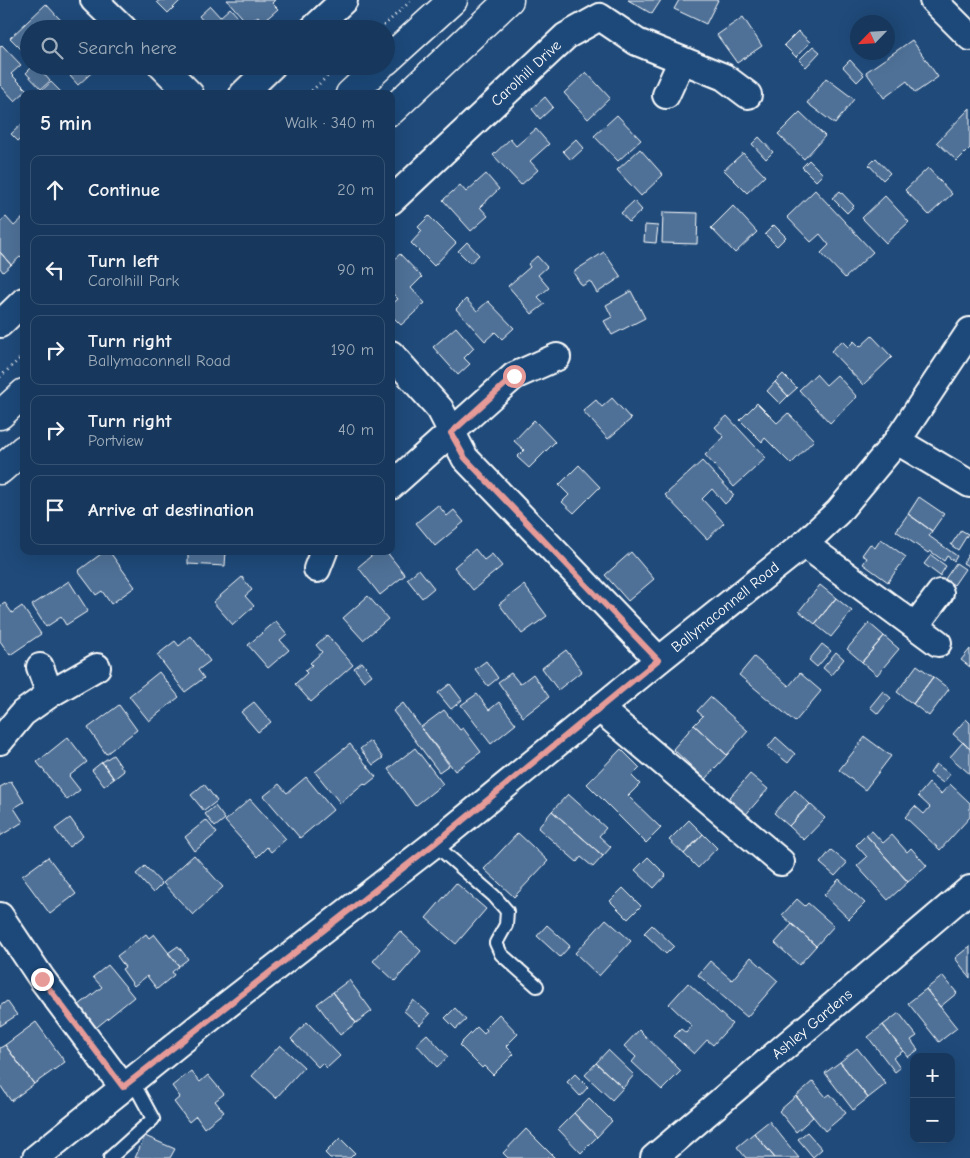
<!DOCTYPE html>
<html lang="en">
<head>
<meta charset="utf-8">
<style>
  :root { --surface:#17385c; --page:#203f62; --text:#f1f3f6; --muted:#9eacbb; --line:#365272 }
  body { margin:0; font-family:"Comic Neue",sans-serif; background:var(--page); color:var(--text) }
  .controls { position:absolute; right:15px; bottom:15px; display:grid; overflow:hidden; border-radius:10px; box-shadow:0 5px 20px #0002 }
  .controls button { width:45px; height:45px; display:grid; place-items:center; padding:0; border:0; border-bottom:1px solid var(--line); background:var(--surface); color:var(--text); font:25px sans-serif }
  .compass { position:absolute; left:850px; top:15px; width:45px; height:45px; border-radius:50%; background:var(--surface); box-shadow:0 5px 20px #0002; rotate:245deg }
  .stop { position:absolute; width:15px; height:15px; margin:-11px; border:4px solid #e69b98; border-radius:50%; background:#fff }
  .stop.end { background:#e69b98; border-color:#fff; box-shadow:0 1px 5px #0008 }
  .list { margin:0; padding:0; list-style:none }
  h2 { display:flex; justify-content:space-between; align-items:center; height:65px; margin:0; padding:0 20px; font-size:21px }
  h2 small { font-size:16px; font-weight:400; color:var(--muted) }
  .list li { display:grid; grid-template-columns:32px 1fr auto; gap:15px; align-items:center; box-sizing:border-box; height:70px; margin:0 10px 10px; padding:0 10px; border:1px solid var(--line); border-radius:10px }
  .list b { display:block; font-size:19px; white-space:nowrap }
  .list p { margin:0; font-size:16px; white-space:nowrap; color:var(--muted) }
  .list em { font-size:16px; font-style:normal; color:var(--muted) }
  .icon { flex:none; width:28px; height:28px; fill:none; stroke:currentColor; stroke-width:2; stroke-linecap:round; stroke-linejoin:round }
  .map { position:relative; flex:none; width:970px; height:1158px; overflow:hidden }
  .search { position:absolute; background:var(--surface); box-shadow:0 5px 20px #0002; left:20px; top:20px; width:375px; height:55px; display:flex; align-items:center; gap:12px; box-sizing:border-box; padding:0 18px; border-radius:28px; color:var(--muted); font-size:19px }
  .panel { position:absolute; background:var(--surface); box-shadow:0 5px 20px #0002; left:20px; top:90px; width:375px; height:465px; border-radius:10px }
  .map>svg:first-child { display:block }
  .building { fill:#507197; stroke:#fff }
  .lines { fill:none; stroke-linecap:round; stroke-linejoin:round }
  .lane-casing { stroke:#fff; stroke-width:16 }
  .street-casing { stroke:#fff; stroke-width:30 }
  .highway-casing { stroke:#fff; stroke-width:31 }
  .path { stroke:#fff; stroke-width:3; stroke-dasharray:1 4; stroke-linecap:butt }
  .lane { stroke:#1f4a7a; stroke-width:12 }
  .street { stroke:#1f4a7a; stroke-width:26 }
  .highway { stroke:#1f4a7a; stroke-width:28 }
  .route { stroke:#e69b98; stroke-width:6 }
  .labels { text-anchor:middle; stroke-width:4.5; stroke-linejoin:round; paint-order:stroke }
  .street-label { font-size:15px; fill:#fff; stroke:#1f4a7a }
</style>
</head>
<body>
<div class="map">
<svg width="970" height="1158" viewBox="0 0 970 1158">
  <rect width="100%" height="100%" fill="#1f4a7a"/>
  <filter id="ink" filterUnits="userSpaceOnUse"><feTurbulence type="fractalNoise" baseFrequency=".02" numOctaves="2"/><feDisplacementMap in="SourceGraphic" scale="10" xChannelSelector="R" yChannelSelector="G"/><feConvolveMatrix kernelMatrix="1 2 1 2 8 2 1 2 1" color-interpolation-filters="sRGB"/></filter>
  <g filter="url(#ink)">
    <!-- building -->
    <path class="building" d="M160 0H181L168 13 157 2Z
      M227 0H275L272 3 278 9 263 22 258 16 248 24Z
      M628 0H661L652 14Z
      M679 0H718L706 24 674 9Z
      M46 4 67 27 65 29H29V57L10 38Z
      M210 6 220 17 230 8 247 27 245 29H195L203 21 199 16Z
      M743 17 762 46 737 63 717 35Z
      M798 31 810 42 796 57 784 45Z
      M912 40 938 77 915 93 907 81 884 98 866 72Z
      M2 45 21 65 11 74 27 90 15 101 0 85V47Z
      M813 46 820 52 806 67 799 60Z
      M850 60 864 75 857 82 843 67Z
      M33 66H37L50 81 41 89 26 73Z
      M80 66H99L78 85 70 76Z
      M586 72 610 98 588 119 564 93Z
      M826 78 854 99 835 124 807 103Z
      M51 82 63 94 39 93Z
      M545 97 553 107 540 119 532 109Z
      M970 108V148L957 161 937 142Z
      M800 112 825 136 804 159 778 134Z
      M617 115 641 140 618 161 594 136Z
      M24 122V136L18 141 11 134Z
      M536 129 549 144 530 161 538 170 521 185 493 155 510 139 516 146Z
      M759 137 773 152 766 159 752 144Z
      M576 139 584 148 571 160 563 151Z
      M640 149 663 175 641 196 617 170Z
      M743 153 765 176 747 193 724 170Z
      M876 158 890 173 883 180 869 165Z
      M809 160 823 174 816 181 802 167Z
      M928 168 952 194 929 215 905 190Z
      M486 174 499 189 480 207 488 216 471 231 443 200 460 185 466 192Z
      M815 190 873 252 845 278 821 253 829 245 820 234 811 242 787 217Z
      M840 191 854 206 847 213 832 198Z
      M885 196 909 222 886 243 862 218Z
      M634 201 642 210 629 222 621 213Z
      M733 206 757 232 735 253 711 228Z
      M663 212 698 213 697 244 662 243Z
      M429 216 456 243 434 266 411 243 422 231 418 227Z
      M6 217 14 226 24 217V259L21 256 11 265 0 252V222Z
      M645 225 658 226 656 243 644 242Z
      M774 225 786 237 777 246 765 234Z
      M467 242 479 255 470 263 458 251Z
      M0 252 11 265 3 272 0 268Z
      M604 252 621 277 597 293 590 281 582 286 573 272Z
      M400 254 422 277 411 288 425 303 401 325 391 315V305L398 299 391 292V262Z
      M537 256 547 267 538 275 549 288 538 297 545 304 532 314 508 286 530 267 528 264Z
      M631 291 645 318 612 335 604 321 612 317 606 305Z
      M466 299 477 311 488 301 514 328 502 339 495 332 485 341 456 309Z
      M456 327 474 348 464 358 470 364 458 375 433 347Z
      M872 336 892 357 863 385 831 351 842 341 848 347 854 341 860 347Z
      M783 374 797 388 788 396 775 382Z
      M816 374 826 385 837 375 857 397 830 423 799 390Z
      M775 382 788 396 780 404 767 391Z
      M612 398 631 419 608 439 583 411 596 400 602 407Z
      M757 403 777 423 788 413 814 440 791 464 765 438 762 442 740 420Z
      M727 416 766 458 734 487 705 455 724 437 715 427Z
      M534 420 555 442 529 468 517 457 524 450 514 441Z
      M702 461 734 495 725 504 712 489 702 499 724 523 707 539 665 495Z
      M579 465 600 487 574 513 562 502 569 495 559 485Z
      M919 497 944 514 932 531 908 514Z
      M438 505 447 516 454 510 464 522 435 546 416 523Z
      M908 514 932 531 929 536 957 556 954 561 947 556 944 561 930 551 928 553 896 531Z
      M961 530 968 534 958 550 951 545Z
      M881 539 906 557 888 582 863 564 867 558 862 555 870 544 875 548Z
      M475 549 484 560 492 554 502 566 473 590 454 567Z
      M105 551H109L135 587 111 604 102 591 96 595 78 571Z
      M188 551H226L225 566 188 564Z
      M377 551H386L405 575 380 595 358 567Z
      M631 552 654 579 628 601 605 575Z
      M970 552V567L963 563Z
      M931 555 946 566 940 576 924 564Z
      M956 563 965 569 954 585 945 579Z
      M419 569 434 588 422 598 407 579Z
      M242 577 252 590 245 596 254 606 233 625 213 602Z
      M69 581 88 611 66 625 61 617 46 627 32 605Z
      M524 585 547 616 522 634 499 604Z
      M820 585 836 598 815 624 799 611Z
      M368 596 388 619 363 640 343 618Z
      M836 598 852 611 831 637 815 624Z
      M5 603 12 613 22 606 41 634 10 655 0 641V606Z
      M276 621 287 634 280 640 289 650 268 668 248 645Z
      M869 623 884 636 862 662 847 649Z
      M327 635 353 665 311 702 295 684 307 673 305 671 312 665 310 663 322 652 316 645Z
      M191 636 210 661 198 670 204 678 185 692 157 655 175 641 179 646Z
      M884 636 899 649 877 675 862 662Z
      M822 644 831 651 817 667 809 660Z
      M970 649V667L961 660Z
      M566 650 582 671 558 690 542 668Z
      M836 652 844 659 831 675 823 668Z
      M754 657 789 686 800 673 821 691 795 722 739 675Z
      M486 661 498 678 488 686 475 669Z
      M362 662 372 675 364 681 354 668Z
      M917 665 933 677 913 704 897 692Z
      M159 672 179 697 149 721 129 696Z
      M511 673 520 684 533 674 549 697 523 717 498 682Z
      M933 677 949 689 929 716 913 704Z
      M450 684 462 700 451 709 438 693Z
      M883 691 891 698 878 714 870 707Z
      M477 694 489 710 499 702 516 724 491 744 461 705Z
      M710 697 748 731 727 755 694 725 703 716 697 711Z
      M254 702 271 722 258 732 241 712Z
      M403 703 449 765 439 772 393 711Z
      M119 705 137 730 106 754 88 728Z
      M444 710 460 730 463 728 481 752 455 771 421 727Z
      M966 719 970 723V749L953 734Z
      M694 725 727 755 705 779 673 749Z
      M68 737 87 762 69 776 80 790 67 800 37 762Z
      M776 737 795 754 788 763 768 747Z
      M865 737 891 756 865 790 839 770Z
      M370 741 383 758 373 765 360 749Z
      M963 742 970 749V774L950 757Z
      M350 744 376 777 366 785 364 783 340 803 315 772Z
      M415 748 443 784 415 806 388 769Z
      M621 749 640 768 632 776 640 784 628 796 661 828 646 843 587 784Z
      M113 755 124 771 114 779 102 762Z
      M102 762 114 779 104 786 92 770Z
      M936 764 950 774 943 783 930 773Z
      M750 774 768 789 742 819 724 804Z
      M306 777 333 810 300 838 264 796 279 784 287 793Z
      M11 781 24 802 14 808 23 822 0 836V787Z
      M929 783 941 794 950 784 970 803V817L940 850 905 817 915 806 924 814 930 807 918 796Z
      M204 784 217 801 204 811 191 795Z
      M795 790 810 804 789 826 774 813Z
      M568 794 606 828 599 836 611 847 603 856 552 811Z
      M250 799 286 839 271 852 267 847 257 857 225 821Z
      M810 804 825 818 804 840 789 826Z
      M215 806 225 819 215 827 205 814Z
      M552 811 603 856 593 867 581 857 577 862 538 828Z
      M70 818 83 836 69 847 55 829Z
      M206 820 217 833 195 851 185 837Z
      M689 820 703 834 684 854 669 840Z
      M872 831 883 843 892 835 907 852 911 848 927 866 908 882 866 835Z
      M518 833 548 861 514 897 484 869Z
      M703 834 717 848 698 868 684 854Z
      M866 835 908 882 888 900 857 866 867 857 856 845Z
      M831 850 847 863 835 876 820 863Z
      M194 855 223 887 193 915 163 883Z
      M48 857 76 894 50 914 22 876Z
      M648 857 666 875 654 888 635 870Z
      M145 866 162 884 153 893 136 874Z
      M839 879 865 903 849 919 824 895Z
      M456 883 486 909 456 944 426 918Z
      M623 888 641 906 628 919 610 901Z
      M797 899 805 906 808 903 834 926 816 946 782 915Z
      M606 919 631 941 599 976 575 953Z
      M792 924 816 946 799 965 775 943Z
      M547 925 570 946 560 957 537 936Z
      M652 925 674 946 666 954 644 933Z
      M400 931 421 951 395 981 373 961Z
      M146 934 149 938 154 934 179 966 172 972 174 975 157 989 147 976 134 986 122 969 125 967 117 956Z
      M178 946 188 959 179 966 168 953Z
      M970 946V978L955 958Z
      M751 957 778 981 747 1017 698 975 710 961 732 980Z
      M108 965 134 997 92 1031 74 1009 102 987 93 977Z
      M943 976 957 993 940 1007 926 989Z
      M349 980 372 1011 356 1023 333 992Z
      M688 983 732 1024 713 1045 707 1040 694 1054 674 1036 681 1029 686 1033 692 1026 669 1004Z
      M926 989 957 1028 939 1042 908 1003Z
      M333 992 356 1023 340 1035 317 1004Z
      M413 1000 430 1014 420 1025 404 1011Z
      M7 1001 17 1015 0 1026V1006Z
      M455 1008 466 1020 456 1029 445 1018Z
      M899 1013 917 1036 911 1040 918 1050 908 1057 883 1025Z
      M499 1014 518 1034 506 1046 514 1054 493 1075 484 1066 482 1068 459 1045 477 1027 484 1034 487 1030 485 1028Z
      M36 1022 65 1062 34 1084 5 1045Z
      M307 1022 340 1056 327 1068 322 1063 318 1067 291 1039Z
      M883 1025 903 1051 893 1058 900 1068 895 1072 868 1037Z
      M639 1030 681 1071 662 1090 632 1062 636 1057 624 1046Z
      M427 1034 448 1057 437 1067 416 1044Z
      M5 1045 34 1084 11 1101 0 1085V1048Z
      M280 1045 304 1067 276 1098 252 1076Z
      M857 1048 886 1084 868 1098 840 1062Z
      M608 1050 634 1075 623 1088 596 1063Z
      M840 1062 868 1098 853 1110 825 1073Z
      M596 1063 623 1088 612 1100 585 1075Z
      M191 1071 200 1082 208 1075 224 1094 215 1101 224 1112 204 1128 196 1116 189 1122 174 1102 180 1097 172 1086Z
      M575 1074 588 1087 580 1096 567 1082Z
      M813 1081 826 1097 830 1094 846 1113 825 1131 796 1096Z
      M796 1096 813 1117 796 1132 779 1111Z
      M589 1098 612 1121 597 1137 574 1113Z
      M574 1113 597 1137 581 1153 558 1129Z
      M769 1121 799 1158H775L754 1133Z
      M526 1129 555 1158H508L503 1153Z
      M807 1132 822 1149 813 1157 798 1139Z
      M754 1133 775 1158H746L737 1147Z
      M145 1136 175 1149 170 1158H135Z
      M340 1138 355 1153 350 1158H330L325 1153Z"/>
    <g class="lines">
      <!-- lane casing -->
      <g class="lane-casing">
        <path id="lane" d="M434 844 494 896 507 911 506 925 496 943 501 954 537 986
          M110 1158 153 1119 132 1080"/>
      </g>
      <!-- street casing -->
      <g class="street-casing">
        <path id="street" d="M94 0 124 29
          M933 0 970 37
          M313 29 344 0
          M162 66 190 94
          M243 94 272 66
          M666 95 682 60
          M391 201 566 36 600 17 637 42 724 77 748 95
          M0 324 24 301
          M391 354 440 409 465 458 659 660
          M897 441 970 484
          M391 486 514 376 557 357
          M804 544 938 643
          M317 569 324 551
          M915 626 940 593
          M40 667 50 694
          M600 709 781 862
          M0 741 23 713 50 694 97 667
          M0 916 42 979 123 1087
          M36 1158 200 1026 434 844 659 660 804 544 838 512 897 441 970 331
          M654 1158 970 889"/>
      </g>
      <!-- highway casing -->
      <g class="highway-casing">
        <path id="highway" d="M386 61 453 0
          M350 94 380 66
          M391 111 509 0
          M0 415 24 393
          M0 470 24 449"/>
      </g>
      <!-- path -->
      <path class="path" d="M380 29 412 0
        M308 94 339 66
        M0 377 24 355"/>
      <!-- lane -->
      <use href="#lane" class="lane"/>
      <!-- street -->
      <use href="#street" class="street"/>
      <!-- highway -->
      <use href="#highway" class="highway"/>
    </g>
  </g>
  <g class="lines" filter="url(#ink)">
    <!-- route -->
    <path class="route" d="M42 979 123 1087 434 844 658 660 465 458 451 433 514 376"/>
  </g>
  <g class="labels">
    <!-- street labels -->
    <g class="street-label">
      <text transform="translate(526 73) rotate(-43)" y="5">Carolhill Drive</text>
      <text transform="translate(725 607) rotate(-39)" y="5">Ballymaconnell Road</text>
      <text transform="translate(812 1024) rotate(-40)" y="5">Ashley Gardens</text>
    </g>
  </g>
</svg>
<div class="controls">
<button>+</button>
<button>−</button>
</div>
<svg class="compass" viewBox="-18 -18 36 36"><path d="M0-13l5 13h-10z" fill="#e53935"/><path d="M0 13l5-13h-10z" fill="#9eacbb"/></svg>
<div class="stop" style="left:514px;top:376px"></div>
<div class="stop end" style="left:42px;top:979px"></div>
<div class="search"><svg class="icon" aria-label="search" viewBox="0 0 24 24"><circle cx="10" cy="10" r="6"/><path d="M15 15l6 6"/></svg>Search here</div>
<section class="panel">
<h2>5 min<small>Walk · 340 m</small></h2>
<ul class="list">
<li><svg class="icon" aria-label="ahead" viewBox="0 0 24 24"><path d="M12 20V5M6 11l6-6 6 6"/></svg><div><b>Continue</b></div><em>20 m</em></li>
<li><svg class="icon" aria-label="left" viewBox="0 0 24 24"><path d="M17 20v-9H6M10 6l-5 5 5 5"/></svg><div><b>Turn left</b><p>Carolhill Park</p></div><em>90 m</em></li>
<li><svg class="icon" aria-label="right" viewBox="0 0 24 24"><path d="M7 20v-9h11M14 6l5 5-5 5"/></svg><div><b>Turn right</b><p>Ballymaconnell Road</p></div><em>190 m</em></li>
<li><svg class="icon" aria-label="right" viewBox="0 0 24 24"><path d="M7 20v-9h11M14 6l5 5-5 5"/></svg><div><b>Turn right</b><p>Portview</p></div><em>40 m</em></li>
<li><svg class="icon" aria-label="arrive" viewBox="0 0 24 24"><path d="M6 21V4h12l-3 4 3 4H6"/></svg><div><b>Arrive at destination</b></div></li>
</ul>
</section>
</div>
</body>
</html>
